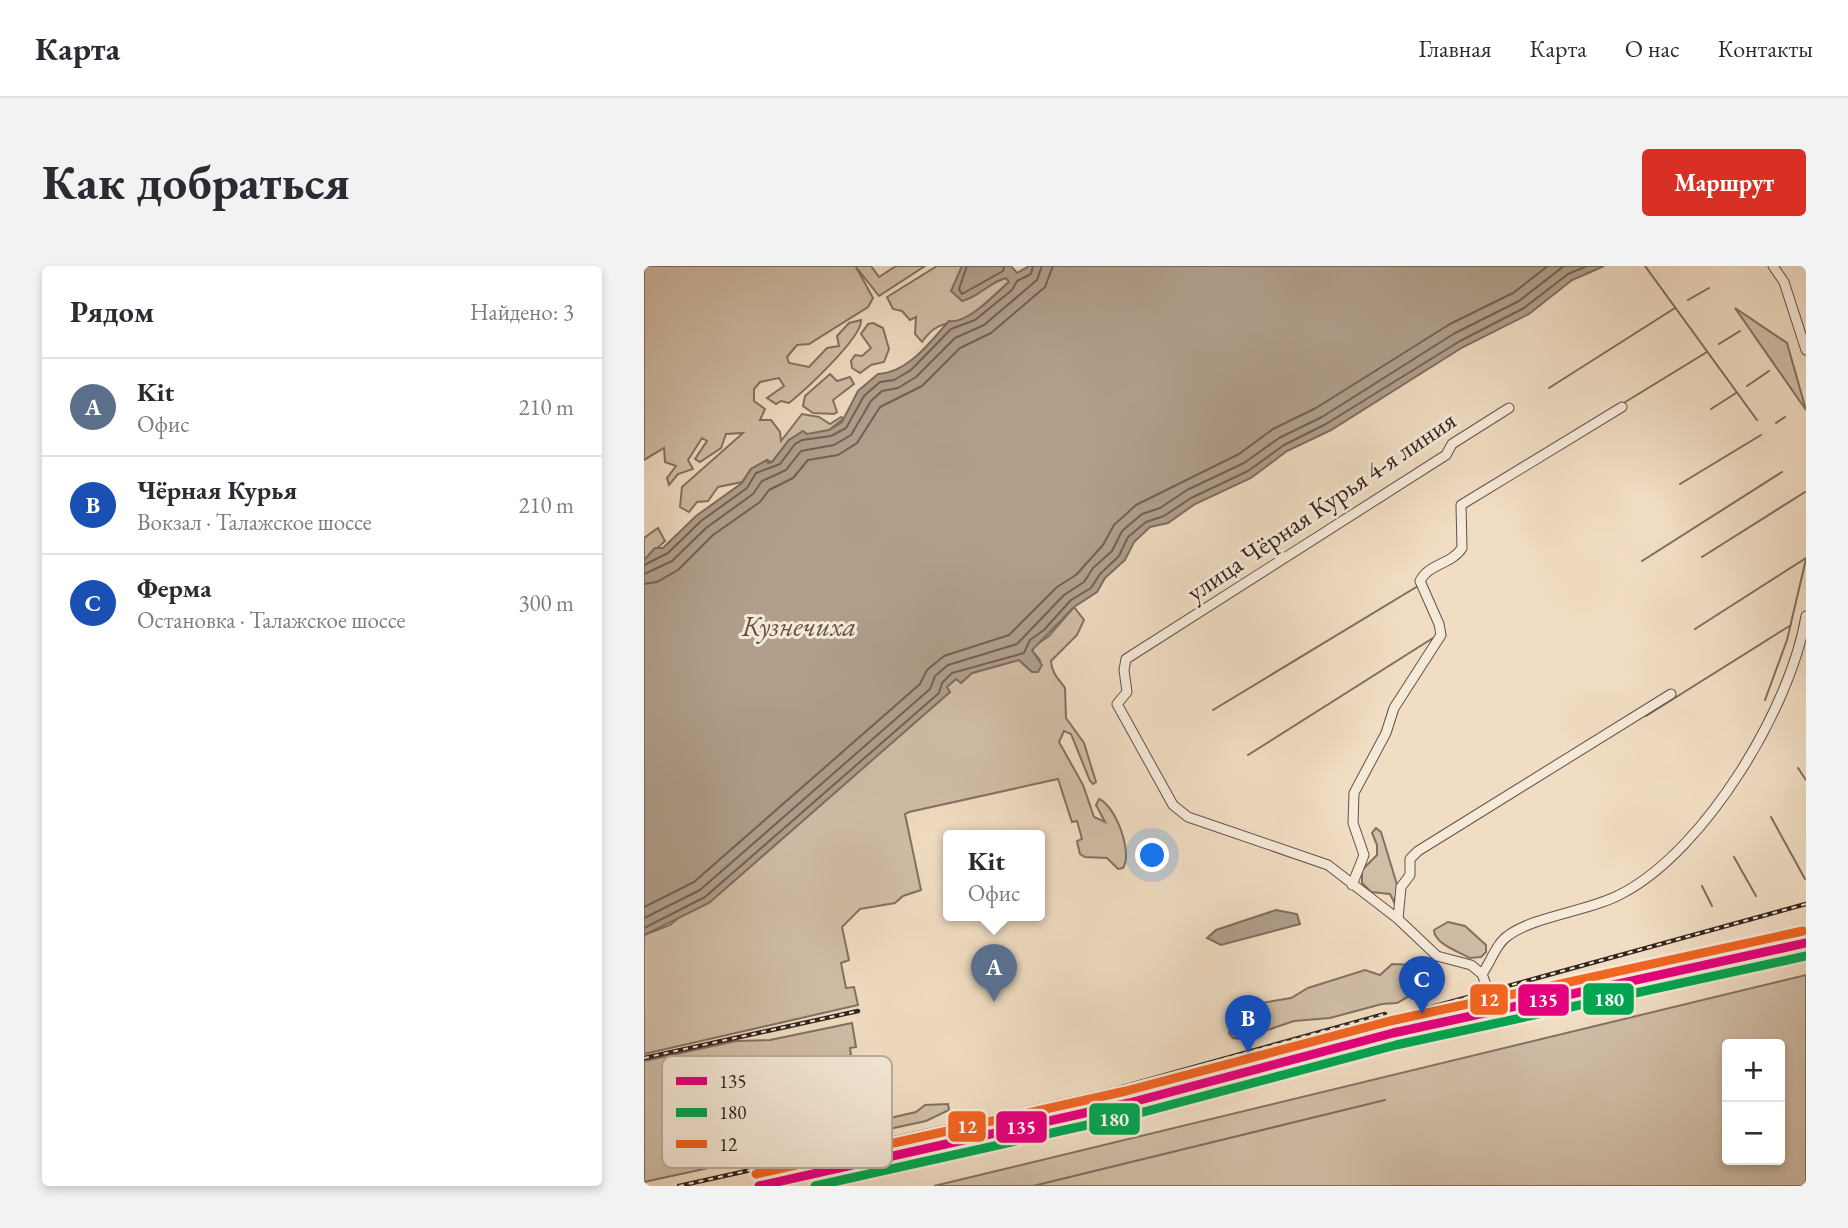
<!DOCTYPE html>
<html lang="ru">
<head>
<meta charset="utf-8">
<style>
  :root { --surface:#fff; --page:#f2f2f3; --text:#2b2b33; --muted:#7c7c81; --line:#e1e1e2; --accent:#d93025 }
  body { margin:0; font-family:"EB Garamond",serif; background:var(--page); color:var(--text) }
  .controls { position:absolute; right:21px; bottom:21px; display:grid; overflow:hidden; border-radius:7px; box-shadow:0 4px 10px #0003 }
  .controls button { width:63px; height:63px; display:grid; place-items:center; padding:0; border:0; border-bottom:2px solid var(--line); background:var(--surface); color:var(--text); font:35px sans-serif }
  .you { position:absolute; left:509px; top:590px; width:24px; height:24px; margin:-18px; border:5px solid #fff; border-radius:50%; background:#1a73e8; box-shadow:0 0 0 10px #1a73e833 }
  .badge { display:grid; place-items:center; width:46px; height:46px; border-radius:50%; background:var(--accent); color:#fff; font-size:23px; font-weight:700 }
  .pin { position:absolute; translate:-50% -58px; filter:drop-shadow(0 2px 4px #0008) }
  .pin::after { content:''; position:absolute; top:37px; width:24px; height:21px; background:inherit; clip-path:polygon(0 0,100% 0,50% 100%) }
  .popup { position:absolute; left:299px; top:564px; width:102px; height:91px; box-sizing:border-box; display:grid; place-content:center; border-radius:7px; background:var(--surface); filter:drop-shadow(0 2px 5px #0005); font-size:23px; white-space:nowrap; color:var(--muted) }
  .popup b { font-size:26px; color:var(--text) }
  .popup::after { content:''; position:absolute; left:50%; top:100%; margin-left:-14px; border:14px solid transparent; border-top-color:var(--surface) }
  .list { margin:0; padding:0; list-style:none }
  h2 { display:flex; justify-content:space-between; align-items:center; height:91px; margin:0; padding:0 28px; font-size:30px }
  h2 small { font-size:23px; font-weight:400; color:var(--muted) }
  .list li { display:grid; grid-template-columns:46px 1fr auto; gap:21px; align-items:center; box-sizing:border-box; height:98px; padding:0 28px; border-top:2px solid var(--line) }
  .list b { display:block; font-size:26px; white-space:nowrap }
  .list p { margin:0; font-size:23px; white-space:nowrap; color:var(--muted) }
  .list em { font-size:23px; font-style:normal; color:var(--muted) }
  .map { position:relative; flex:none; width:1162px; height:920px; overflow:hidden; border-radius:7px }
  header { display:flex; align-items:center; gap:42px; box-sizing:border-box; height:98px; padding:0 35px; background:var(--surface); border-bottom:2px solid var(--line) }
  header strong { font-size:33px }
  nav { display:flex; gap:38px; margin-inline-start:auto; font-size:24px }
  .intro { display:flex; align-items:center; justify-content:space-between; box-sizing:border-box; height:168px; padding:0 42px }
  h1 { margin:0; font-size:49px }
  .button { padding:18px 32px; border-radius:7px; background:var(--accent); color:#fff; font-size:24px; font-weight:700 }
  main { display:flex; gap:42px; padding:0 42px }
  aside { flex:1; background:var(--surface); border-radius:7px; box-shadow:0 4px 10px #0003 }
  .map>svg:first-child { display:block }
  .green { fill:#d1bea7; stroke:#827163; stroke-width:2; fill-rule:evenodd }
  .water { fill:#b09e8b; stroke:#7e6d60; stroke-width:2 }
  .lines { fill:none; stroke-linecap:round; stroke-linejoin:round }
  .shore { stroke:#716155; stroke-width:2 }
  .stream { stroke:#7e6d60; stroke-width:2 }
  .minor-casing { stroke:#625248; stroke-width:11 }
  .major-casing { stroke:#32241f; stroke-width:13 }
  .minor { stroke:#f6e9d8; stroke-width:9 }
  .major { stroke:#f1ddc3; stroke-width:10 }
  .rail-casing { stroke:#32241f; stroke-width:4.5 }
  .rail { stroke:#f6e9d8; stroke-width:2; stroke-dasharray:5; stroke-linecap:butt }
  .bus-1-casing { stroke:#f6e9d8; stroke-width:14 }
  .bus-2-casing { stroke:#f6e9d8; stroke-width:14 }
  .bus-3-casing { stroke:#f6e9d8; stroke-width:14 }
  .bus-1 { stroke:#e5007d; stroke-width:9 }
  .bus-2 { stroke:#00a651; stroke-width:9 }
  .bus-3 { stroke:#f26522; stroke-width:9 }
  .labels { text-anchor:middle; stroke-width:6; stroke-linejoin:round; paint-order:stroke }
  .street-label { font-size:26px; fill:#32241f; stroke:#f6e9d8 }
  .water-label { font-size:28px; font-style:italic; fill:#5e4f45; stroke:#f6e9d8 }
  .key { fill:#f6e9d8; stroke:#bbaea0; stroke-width:2 }
  .key-label { font-size:19px; fill:#32241f }
  .line-badge { stroke:#f6e9d8; stroke-width:2.5 }
  .badge-label { font-size:19px; text-anchor:middle; font-weight:bold; fill:#fff }
</style>
</head>
<body>
<header>
<strong>Карта</strong>
<nav><a>Главная</a><a>Карта</a><a>О нас</a><a>Контакты</a></nav>
</header>
<div class="intro"><h1>Как добраться</h1><a class="button">Маршрут</a></div>
<main>
<aside>
<h2>Рядом<small>Найдено: 3</small></h2>
<ul class="list">
<li><span class="badge" style="background:#5c6f8a">A</span><div><b>Kit</b><p>Офис</p></div><em>210 m</em></li>
<li><span class="badge" style="background:#1a4fb4">B</span><div><b>Чёрная Курья</b><p>Вокзал · Талажское шоссе</p></div><em>210 m</em></li>
<li><span class="badge" style="background:#1a4fb4">C</span><div><b>Ферма</b><p>Остановка · Талажское шоссе</p></div><em>300 m</em></li>
</ul>
</aside>
<div class="map">
<svg width="1162" height="920" viewBox="0 0 1162 920">
  <rect width="100%" height="100%" fill="#f1ddc3"/>
  <filter id="stains"><feTurbulence type="fractalNoise" baseFrequency=".00286" numOctaves="4"/><feColorMatrix values="0 0 0 0 .2 0 0 0 0 .09 0 0 0 0 .02 0 0 0 .5 -.17"/></filter>
  <radialGradient id="worn" r=".72"><stop offset=".6" stop-color="#630" stop-opacity="0"/><stop offset="1" stop-color="#630" stop-opacity=".3"/></radialGradient>
  <!-- green -->
  <path class="green" d="M0 0H227L235 11 252 0H281L235 30 212 1 229 32 224 41 165 78 153 79 143 91 145 97 165 101 183 82 195 80 193 70 205 57 217 54C219 71 160 125 145 137L137 135 132 138 123 132 140 120 135 112 116 116 110 123V135L121 143 116 154H127L136 166 137 175 158 148 175 151 186 158 197 151 200 152 185 164 145 174 128 196 123 194 107 203 98 216 74 221 64 235 53 236 45 246 36 241 38 221 99 167 82 168 77 182 56 196 51 193 63 175 58 172 44 194 49 203 34 208 25 219 23 212 32 200 21 196 20 182 0 194Z
    M293 0H318V35C335 31 345 16 362 12L365 16C353 26 341 39 328 48 309 62 296 50 278 76L271 68 272 51 266 54 258 45 249 43 243 31Z
    M1091 42 1143 77 1162 144Z
    M229 57 239 62 245 83 240 96 227 99 216 107 208 102 207 95 211 89 218 90 227 82 217 68 224 58Z
    M186 108 193 115 206 111 210 118 189 134 193 146 190 148 169 147 159 140 161 130Z
    M14 262 21 275 0 294V272Z
    M430 341 440 354 433 369 407 395C408 408 414 412 421 422L422 452 440 477 452 516 449 518 446 515 427 468 420 465 415 476 439 519 450 551 461 556 452 539 455 533C472 540 489 587 479 602L474 603 463 592 441 591 436 588 433 575 438 573 433 555 428 556 414 513 265 546 261 548 277 624 259 630 251 637 216 643 198 661 205 694 197 697 202 722 210 721 214 739 0 788V669L26 659 306 426 302 421 313 412 317 417 328 407 375 394 388 406H394L396 394 389 386V381L405 370Z
    M732 562 737 566 754 622 750 636 746 628 727 626 718 617V604L733 589V579L728 567Z
    M804 656 821 660 842 679V686L837 691 826 692C813 685 790 677 790 664Z
    M748 698 768 699 774 707 784 705 790 716 753 737 738 738 686 752 650 755 597 773 589 772 585 767 589 751 600 740 647 732 664 722 721 704 736 709Z
    M1162 709V920H290ZM1083 778H1136V894H1083Z
    M208 757 212 781 206 782 207 788 193 802C192 816 210 820 220 821L230 838 243 840 246 852 272 846 281 839 304 838 305 844 282 855 0 916V795L92 775 126 774Z"/>
  <!-- water -->
  <path class="water" d="M318 0H367L373 7 385 0H960L928 14 885 48 819 81 687 164 643 185 607 212 551 238 524 257 506 261 490 276 481 294 461 312 453 326 430 341 388 384 398 399 394 406H388L375 394 328 407 317 417 312 413 303 421 306 426 65 637 0 669V294L11 282H19L52 250 98 217 107 203 123 194 124 197 128 196 145 174 159 165 163 168 185 164 198 156 214 125 234 108C264 107 286 76 305 55 324 58 351 28 365 16L362 12C345 16 335 31 318 35L307 25Z
    M632 644 653 648 656 658 577 679 563 672 572 664Z"/>
  <g class="lines">
    <!-- shore -->
    <path class="shore" d="M323 0 315 23 318 28 359 5 360 0
      M0 299 24 287 57 255 103 222 112 207 136 198 151 178 158 174 187 170 202 162 220 130 236 116 250 114 267 104 307 63 331 54 368 24 373 15 387 8 389 0
      M0 308 28 295 62 262 109 228 118 215 142 204 157 185 190 179 207 169 227 135 238 125 254 122 272 111 311 72 340 59 393 14 398 0
      M0 318 13 316 34 304 69 269 116 236 125 224 149 212 164 194 194 189 213 177 236 141 278 120 316 82 347 67 401 21 409 0
      M0 641 50 616 276 418 283 404 300 390 365 369 413 321 432 309 459 279 470 259 492 239 595 188 629 163 672 142 806 58 869 27 904 0
      M0 652 56 624 286 423 291 410 304 399 373 378 420 329 440 316 449 302 468 285 478 265 498 248 516 242 543 224 600 197 635 172 678 151 811 67 875 35 920 0
      M0 662 61 631 295 427 298 417 308 407 380 387 386 374 400 364 427 334 447 322 456 308 475 290 484 271 502 256 520 250 547 232 604 205 640 179 682 158 816 75 880 42 924 8 943 0"/>
    <!-- stream -->
    <path class="stream" d="M1001 0 1113 154
      M1044 34 1065 22
      M1075 78 1096 65
      M1103 120 1125 105
      M905 122 1031 42
      M978 138 1063 86
      M1067 143 1092 127
      M1132 157 1141 151
      M1036 218 1117 169
      M1058 291 1161 226
      M998 295 1138 206
      M1051 363 1162 292
      M1121 434 1143 374 1162 293
      M569 444 774 320
      M1002 450 1147 359
      M604 489 789 372
      M1154 502 1162 514
      M1127 551 1161 613
      M1090 591 1112 630
      M1058 620 1068 640
      M389 920 741 834"/>
    <!-- minor casing -->
    <g class="minor-casing">
      <path id="minor" d="M1129 0 1140 16 1162 84
        M708 619 720 589 709 557 710 527 742 467 750 442 797 369 795 358 776 315C784 298 808 298 818 282L817 239 978 141
        M754 653 757 621 766 609V593L774 585 1027 428
        M838 708C847 696 852 677 865 669 891 650 947 645 979 627 1062 583 1147 441 1162 350
        M845 746V727L838 708 827 699 793 690 754 653 684 599 544 551 529 539 473 438 483 426 480 404 482 393 802 189 808 178 865 142"/>
    </g>
    <!-- major casing -->
    <g class="major-casing">
      <path id="major" d="M115 920 485 837 749 767 1162 677"/>
    </g>
    <!-- minor -->
    <use href="#minor" class="minor"/>
    <!-- major -->
    <use href="#major" class="major"/>
    <!-- rail casing -->
    <g class="rail-casing">
      <path id="rail" d="M733 756 1162 638
        M0 792 214 745
        M35 920 471 823 741 748"/>
    </g>
    <!-- rail -->
    <use href="#rail" class="rail"/>
    <!-- bus-1 casing -->
    <g class="bus-1-casing">
      <path id="bus-1" d="M115 920 485 837 749 767 1162 677"/>
    </g>
    <!-- bus-2 casing -->
    <g class="bus-2-casing">
      <path id="bus-2" d="M171 920 488 849 752 779 1162 690"/>
    </g>
    <!-- bus-3 casing -->
    <g class="bus-3-casing">
      <path id="bus-3" d="M112 908 482 825 746 755 1159 665"/>
    </g>
    <!-- bus-1 -->
    <use href="#bus-1" class="bus-1"/>
    <!-- bus-2 -->
    <use href="#bus-2" class="bus-2"/>
    <!-- bus-3 -->
    <use href="#bus-3" class="bus-3"/>
  </g>
  <g class="labels">
    <!-- street labels -->
    <g class="street-label">
      <text transform="translate(677 240) rotate(-34)" y="9">улица Чёрная Курья 4-я линия</text>
    </g>
    <!-- water labels -->
    <g class="water-label">
      <text x="155" y="370">Кузнечиха</text>
    </g>
  </g>
  <!-- legend -->
  <rect x="18" y="790" width="230" height="112" rx="10" class="key"/>
  <rect x="32" y="811" width="31" height="8" fill="#e5007d"/>
  <rect x="32" y="842" width="31" height="9" fill="#00a651"/>
  <rect x="32" y="874" width="31" height="8" fill="#f26522"/>
  <g class="key-label">
    <text x="75" y="822">135</text>
    <text x="75" y="853">180</text>
    <text x="75" y="885">12</text>
  </g>
  <g class="line-badge">
    <rect x="938" y="716" width="53" height="34" rx="7" fill="#00a651"/>
    <rect x="825" y="717" width="40" height="33" rx="7" fill="#f26522"/>
    <rect x="873" y="717" width="53" height="34" rx="7" fill="#e5007d"/>
    <rect x="444" y="836" width="53" height="34" rx="7" fill="#00a651"/>
    <rect x="303" y="844" width="40" height="33" rx="7" fill="#f26522"/>
    <rect x="351" y="844" width="53" height="34" rx="7" fill="#e5007d"/>
  </g>
  <g class="badge-label">
    <text x="965" y="740">180</text>
    <text x="845" y="740">12</text>
    <text x="899" y="741">135</text>
    <text x="470" y="860">180</text>
    <text x="323" y="867">12</text>
    <text x="377" y="868">135</text>
  </g>
  <rect width="100%" height="100%" filter="url(#stains)"/>
  <rect width="100%" height="100%" fill="url(#worn)"/>
</svg>
<div class="controls">
<button>+</button>
<button>−</button>
</div>
<div class="you"></div>
<div class="pin badge" style="left:350px;top:736px;background:#5c6f8a">A</div>
<div class="popup"><b>Kit</b>Офис</div>
<div class="pin badge" style="left:604px;top:787px;background:#1a4fb4">B</div>
<div class="pin badge" style="left:778px;top:748px;background:#1a4fb4">C</div>
</div>
</main>
</body>
</html>
